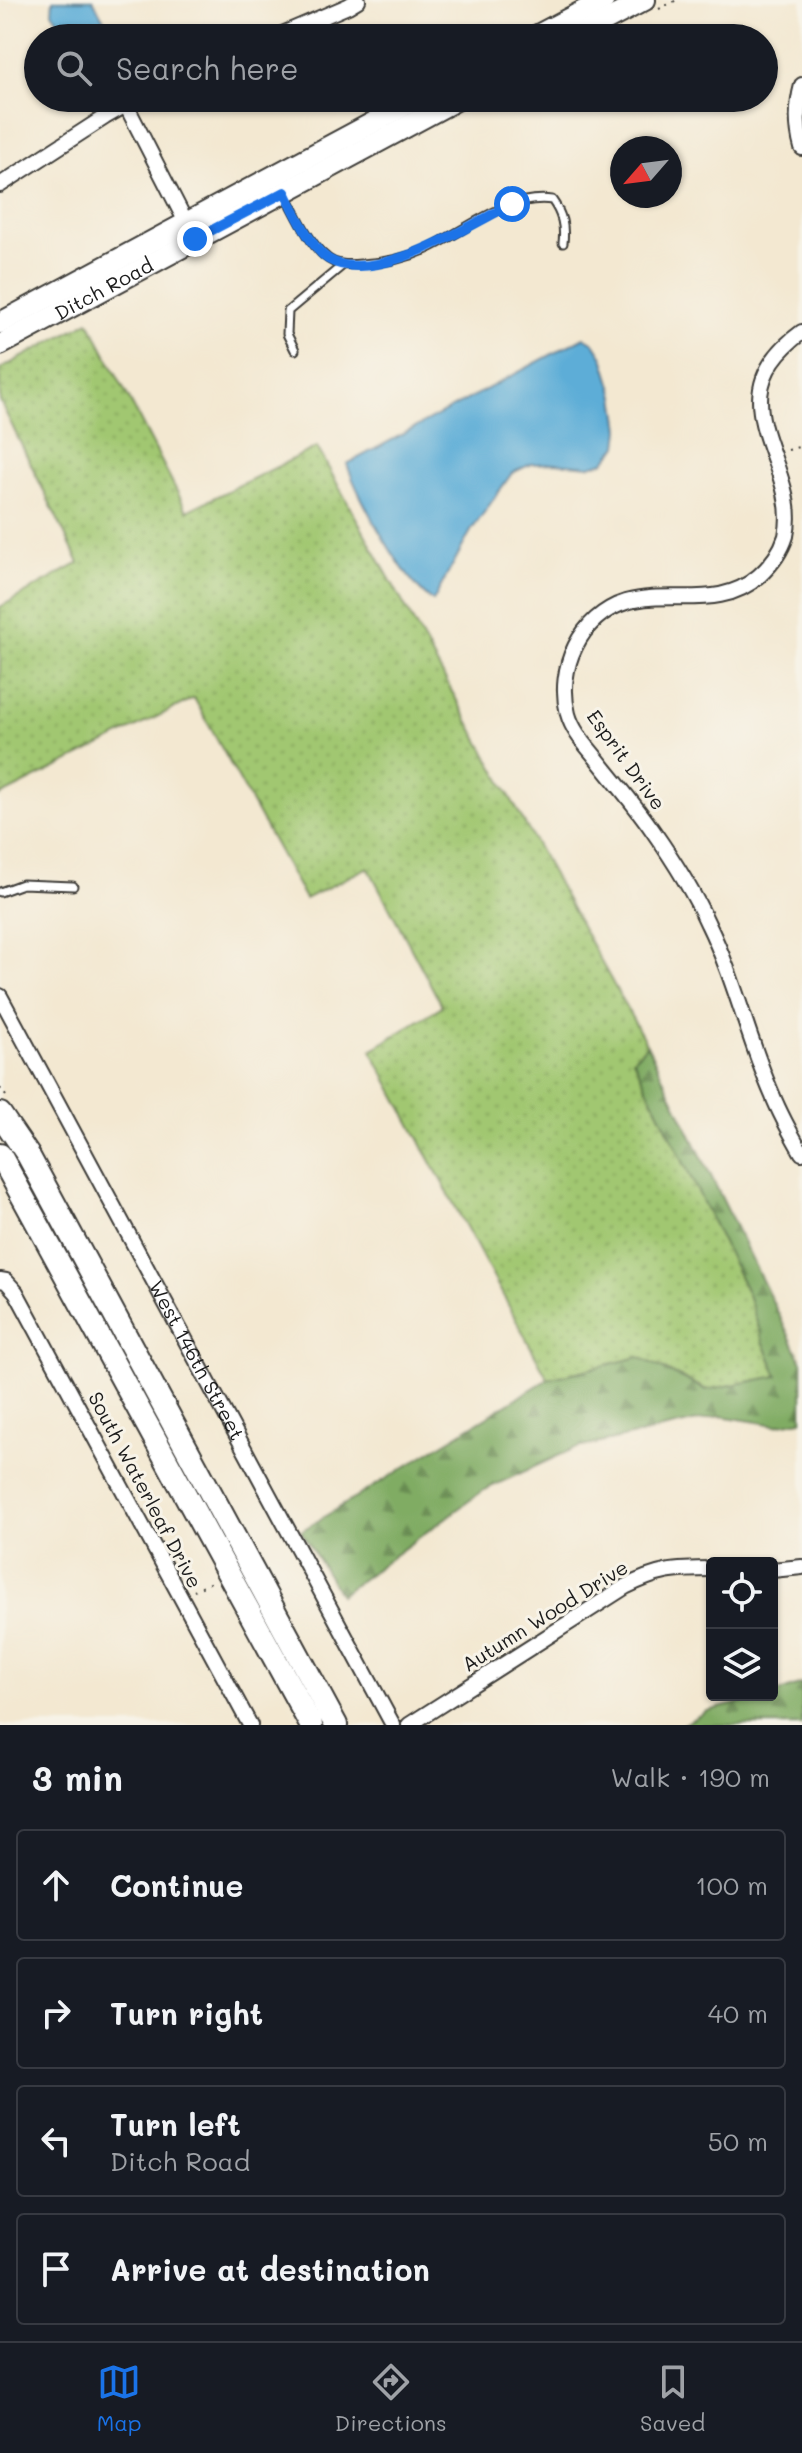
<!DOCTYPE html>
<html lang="en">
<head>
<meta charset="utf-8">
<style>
  :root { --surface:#171b24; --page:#20242c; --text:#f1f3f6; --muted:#9ea1a6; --line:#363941; --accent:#1a73e8 }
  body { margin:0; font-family:Mali,sans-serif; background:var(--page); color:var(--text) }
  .controls { position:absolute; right:24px; bottom:24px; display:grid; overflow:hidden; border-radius:8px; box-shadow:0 2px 6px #0004 }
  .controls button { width:72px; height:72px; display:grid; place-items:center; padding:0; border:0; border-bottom:2px solid var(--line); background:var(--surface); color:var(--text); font:40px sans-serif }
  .compass { position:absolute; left:610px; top:136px; width:72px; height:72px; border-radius:50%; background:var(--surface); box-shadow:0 2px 6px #0004; rotate:242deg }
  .stop { position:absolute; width:24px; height:24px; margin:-18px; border:6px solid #1a73e8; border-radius:50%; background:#fff }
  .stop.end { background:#1a73e8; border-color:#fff; box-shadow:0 2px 8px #0008 }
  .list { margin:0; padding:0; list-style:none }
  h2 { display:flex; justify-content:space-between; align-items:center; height:104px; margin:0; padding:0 32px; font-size:34px }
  h2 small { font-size:26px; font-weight:400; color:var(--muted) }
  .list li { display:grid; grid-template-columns:52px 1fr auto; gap:24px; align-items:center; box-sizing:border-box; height:112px; margin:0 16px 16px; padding:0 16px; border:2px solid var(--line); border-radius:8px }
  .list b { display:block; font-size:30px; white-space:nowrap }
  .list p { margin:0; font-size:26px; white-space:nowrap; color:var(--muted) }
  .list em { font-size:26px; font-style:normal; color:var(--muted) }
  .icon { flex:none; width:44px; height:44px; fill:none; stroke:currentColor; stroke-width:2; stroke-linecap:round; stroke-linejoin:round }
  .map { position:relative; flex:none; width:802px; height:1725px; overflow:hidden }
  .search { position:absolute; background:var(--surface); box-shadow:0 2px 6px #0004; left:24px; right:24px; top:24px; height:88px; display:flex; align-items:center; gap:20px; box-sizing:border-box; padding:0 28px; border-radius:44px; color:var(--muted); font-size:30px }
  .sheet { height:616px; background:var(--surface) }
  nav { display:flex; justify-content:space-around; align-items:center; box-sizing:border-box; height:112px; border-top:2px solid var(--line); background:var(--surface); font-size:22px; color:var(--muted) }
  nav a { display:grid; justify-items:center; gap:4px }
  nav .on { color:var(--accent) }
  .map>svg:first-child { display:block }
  .grass { fill:url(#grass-dots); stroke:#5e7246; stroke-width:2 }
  .forest { fill:url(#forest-firs); stroke:#4e6440; stroke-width:2 }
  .water { fill:#5dadd7; stroke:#3c647a; stroke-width:2 }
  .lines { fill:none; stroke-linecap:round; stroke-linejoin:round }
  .lane-casing { stroke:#3c3b37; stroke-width:11 }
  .street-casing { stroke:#3c3b37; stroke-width:18 }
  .secondary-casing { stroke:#3c3b37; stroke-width:24 }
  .primary-casing { stroke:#3c3b37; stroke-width:26 }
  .path { stroke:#3c3b37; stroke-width:2; stroke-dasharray:2 6; stroke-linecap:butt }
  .lane { stroke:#fff; stroke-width:7 }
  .street { stroke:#fff; stroke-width:14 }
  .secondary { stroke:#fff; stroke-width:20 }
  .primary { stroke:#fff; stroke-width:22 }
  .route { stroke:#1a73e8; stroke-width:10 }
  .labels { text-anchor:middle; stroke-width:6; stroke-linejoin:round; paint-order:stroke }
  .street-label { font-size:20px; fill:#1c1c1c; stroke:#f7f3e8 }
</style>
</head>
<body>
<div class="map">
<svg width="802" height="1725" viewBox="0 0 802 1725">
  <defs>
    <pattern id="grass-dots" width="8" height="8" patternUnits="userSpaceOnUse" patternTransform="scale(2)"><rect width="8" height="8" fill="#a1c771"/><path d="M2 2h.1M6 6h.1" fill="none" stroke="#8aaa61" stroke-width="1.8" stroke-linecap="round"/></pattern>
    <pattern id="forest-firs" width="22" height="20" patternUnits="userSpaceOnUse" patternTransform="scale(2)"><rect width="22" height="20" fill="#80ac63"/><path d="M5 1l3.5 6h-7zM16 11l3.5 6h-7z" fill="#688b51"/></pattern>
  </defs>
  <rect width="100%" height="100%" fill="#f7f3e8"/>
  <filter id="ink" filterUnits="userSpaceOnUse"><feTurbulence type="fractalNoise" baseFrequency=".0125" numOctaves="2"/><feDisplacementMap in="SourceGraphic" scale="16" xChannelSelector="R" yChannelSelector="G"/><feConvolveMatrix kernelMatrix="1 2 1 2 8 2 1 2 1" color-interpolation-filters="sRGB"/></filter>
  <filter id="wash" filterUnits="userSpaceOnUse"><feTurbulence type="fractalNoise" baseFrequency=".006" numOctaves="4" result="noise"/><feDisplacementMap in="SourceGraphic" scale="32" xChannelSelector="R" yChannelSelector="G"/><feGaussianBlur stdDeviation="1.8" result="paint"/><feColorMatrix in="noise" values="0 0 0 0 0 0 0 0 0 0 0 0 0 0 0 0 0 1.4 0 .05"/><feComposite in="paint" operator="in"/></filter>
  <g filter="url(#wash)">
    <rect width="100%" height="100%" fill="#f3e8d1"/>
    <!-- grass -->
    <path class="grass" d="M89 321 187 511 317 447 647 1045 633 1059 748 1294 763 1341 778 1376 707 1390 639 1357 548 1379 371 1050 442 1006 368 867 305 899 194 698 0 796V607L79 563 0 401V369Z"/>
    <!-- forest -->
    <path class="forest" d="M647 1045 802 1362V1420L776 1425 720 1416 573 1449 484 1490 340 1595 301 1531 548 1379 639 1357 706 1390 778 1376 763 1341 748 1294 633 1059Z
      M802 1684V1725H682L707 1711 771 1695Z"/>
    <!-- water -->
    <path class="water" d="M53 0H93L114 38H71L52 12Z
      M584 337 594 343 603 357 615 396 620 429 618 446 604 462 590 466 555 463 531 464 512 473 471 531 433 601C405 584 357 496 347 464Z"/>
  </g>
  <g filter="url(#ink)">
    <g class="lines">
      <!-- lane casing -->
      <g class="lane-casing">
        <path id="lane" d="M286 195C296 213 310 245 326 257 336 266 349 265 361 264 384 263 407 258 427 249 466 231 506 194 552 200 562 214 565 226 563 243
          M295 350 287 334 288 311 343 265
          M0 892 22 884 73 886"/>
      </g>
      <!-- street casing -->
      <g class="street-casing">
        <g id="street">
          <path d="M273 38 348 6 358 0"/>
          <path d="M802 85C796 107 796 126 802 148"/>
          <path d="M126 105 189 228"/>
          <path d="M0 185 105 117 138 98"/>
          <path d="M802 332C709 400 802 462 786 536 781 552 771 565 759 576 720 611 671 589 626 602 580 616 556 669 568 714 573 732 586 745 597 759 616 783 636 806 653 831 674 861 693 891 708 924 735 979 748 1039 772 1094 780 1114 791 1134 802 1153"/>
          <path id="s1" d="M0 996 393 1725"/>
          <path d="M0 1280 6 1281 16 1292 250 1725"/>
          <path d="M772 1570 802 1567"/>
          <path d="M409 1725 625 1587C659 1570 674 1569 712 1569"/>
        </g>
      </g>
      <!-- secondary casing -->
      <g class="secondary-casing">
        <g id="secondary">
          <path d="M532 38 604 0"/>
          <path d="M573 38 645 0"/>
          <path d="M0 323 419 98"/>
          <path id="s2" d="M0 345 460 98"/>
        </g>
      </g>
      <!-- primary casing -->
      <g class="primary-casing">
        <path id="primary" d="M0 1114 28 1155 336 1725
          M0 1155 311 1725"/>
      </g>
      <!-- path -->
      <path class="path" d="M659 9 677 0
        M477 104 488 98
        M788 450 802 446
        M0 1088 6 1096
        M194 1591 213 1581"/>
      <!-- lane -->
      <use href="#lane" class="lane"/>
      <!-- street -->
      <use href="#street" class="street"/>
      <!-- secondary -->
      <use href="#secondary" class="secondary"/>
      <!-- primary -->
      <use href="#primary" class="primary"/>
    </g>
  </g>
  <g class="lines" filter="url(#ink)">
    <!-- route -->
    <path class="route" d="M195 239 285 192C294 210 311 248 328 259 375 287 469 225 512 204"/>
  </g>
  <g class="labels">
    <!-- street labels -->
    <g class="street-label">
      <text dy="7" stroke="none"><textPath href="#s2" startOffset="118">Ditch Road</textPath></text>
      <text transform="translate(626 760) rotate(54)" y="7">Esprit Drive</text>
      <text dy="7" stroke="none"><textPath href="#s1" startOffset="414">West 146th Street</textPath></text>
      <text transform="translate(145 1490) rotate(62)" y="7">South Waterleaf Drive</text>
      <text transform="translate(545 1616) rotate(-32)" y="7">Autumn Wood Drive</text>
    </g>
  </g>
</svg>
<div class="controls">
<button><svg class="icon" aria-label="locate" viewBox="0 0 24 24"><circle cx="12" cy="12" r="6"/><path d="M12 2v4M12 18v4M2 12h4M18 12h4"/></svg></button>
<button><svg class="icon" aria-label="layers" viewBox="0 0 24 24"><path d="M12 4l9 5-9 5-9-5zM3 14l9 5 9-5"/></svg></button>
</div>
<svg class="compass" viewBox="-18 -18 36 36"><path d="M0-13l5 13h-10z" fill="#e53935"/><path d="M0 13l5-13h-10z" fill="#9ea1a6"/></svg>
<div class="stop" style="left:512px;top:204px"></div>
<div class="stop end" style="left:195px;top:239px"></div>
<div class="search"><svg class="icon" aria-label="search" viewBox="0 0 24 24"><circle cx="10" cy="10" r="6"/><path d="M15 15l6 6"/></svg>Search here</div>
</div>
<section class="sheet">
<h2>3 min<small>Walk · 190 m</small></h2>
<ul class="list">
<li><svg class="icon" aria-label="ahead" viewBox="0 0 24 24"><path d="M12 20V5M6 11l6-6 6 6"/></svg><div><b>Continue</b></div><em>100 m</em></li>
<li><svg class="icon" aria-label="right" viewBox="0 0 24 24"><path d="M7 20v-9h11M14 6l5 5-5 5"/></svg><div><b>Turn right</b></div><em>40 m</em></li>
<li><svg class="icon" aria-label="left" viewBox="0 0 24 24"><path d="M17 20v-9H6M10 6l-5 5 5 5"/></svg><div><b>Turn left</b><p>Ditch Road</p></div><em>50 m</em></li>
<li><svg class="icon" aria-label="arrive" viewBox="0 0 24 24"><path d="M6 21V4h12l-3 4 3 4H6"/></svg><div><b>Arrive at destination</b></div></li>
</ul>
</section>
<nav>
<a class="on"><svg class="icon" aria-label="map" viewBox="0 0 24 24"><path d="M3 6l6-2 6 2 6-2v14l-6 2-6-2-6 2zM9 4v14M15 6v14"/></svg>Map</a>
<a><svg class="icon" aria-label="directions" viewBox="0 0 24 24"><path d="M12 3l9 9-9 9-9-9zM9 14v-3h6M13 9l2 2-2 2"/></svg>Directions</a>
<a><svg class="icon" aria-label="saved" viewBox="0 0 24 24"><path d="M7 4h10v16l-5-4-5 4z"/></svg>Saved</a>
</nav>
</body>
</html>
